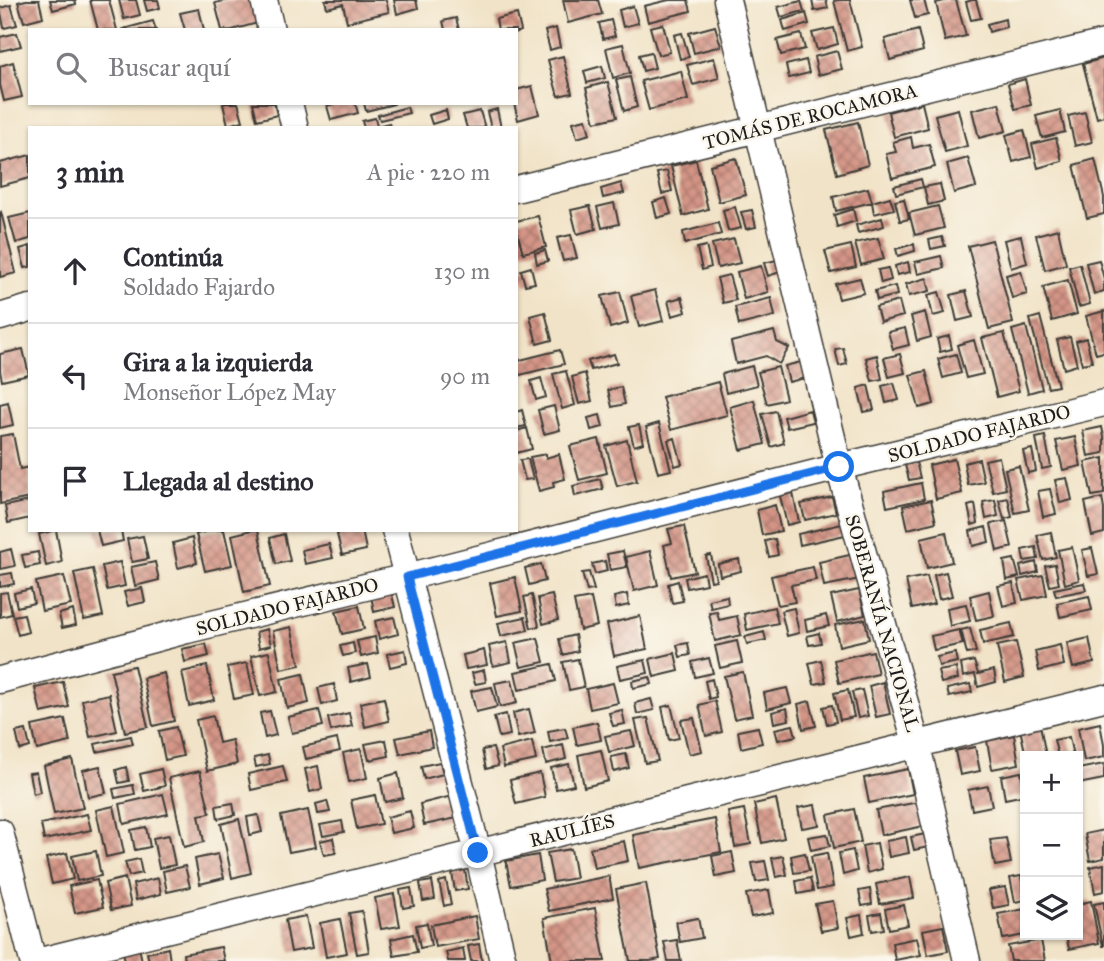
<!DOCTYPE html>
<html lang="es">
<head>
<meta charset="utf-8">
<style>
  :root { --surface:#fff; --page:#f2f2f3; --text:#2b2b33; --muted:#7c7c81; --line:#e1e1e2 }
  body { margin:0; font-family:"IM FELL Great Primer",serif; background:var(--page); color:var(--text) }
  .controls { position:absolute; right:21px; bottom:21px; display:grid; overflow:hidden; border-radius:0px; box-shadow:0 2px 5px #0004 }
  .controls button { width:63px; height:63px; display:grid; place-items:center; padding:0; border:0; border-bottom:2px solid var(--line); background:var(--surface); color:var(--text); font:35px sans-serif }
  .stop { position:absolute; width:21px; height:21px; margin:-16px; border:5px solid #1a73e8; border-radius:50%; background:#fff }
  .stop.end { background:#1a73e8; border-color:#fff; box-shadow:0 2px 7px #0008 }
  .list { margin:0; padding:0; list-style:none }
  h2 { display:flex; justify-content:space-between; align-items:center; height:91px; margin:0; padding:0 28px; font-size:30px }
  h2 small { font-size:23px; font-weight:400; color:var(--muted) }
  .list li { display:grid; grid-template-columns:46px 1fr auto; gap:21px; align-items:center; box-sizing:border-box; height:105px; padding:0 28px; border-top:2px solid var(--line) }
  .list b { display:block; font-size:26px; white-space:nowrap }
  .list p { margin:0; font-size:23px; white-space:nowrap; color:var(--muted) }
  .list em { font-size:23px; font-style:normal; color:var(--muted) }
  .icon { flex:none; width:38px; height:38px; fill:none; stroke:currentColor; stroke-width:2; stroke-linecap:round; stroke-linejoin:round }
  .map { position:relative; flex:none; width:1104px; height:961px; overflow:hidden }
  .search { position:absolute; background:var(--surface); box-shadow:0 2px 5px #0004; left:28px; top:28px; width:490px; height:77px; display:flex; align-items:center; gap:18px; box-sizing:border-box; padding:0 24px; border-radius:0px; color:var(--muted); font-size:26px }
  .panel { position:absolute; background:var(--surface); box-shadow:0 2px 5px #0004; left:28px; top:126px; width:490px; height:406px; border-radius:0px }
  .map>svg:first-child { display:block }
  .building { fill:url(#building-cross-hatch) }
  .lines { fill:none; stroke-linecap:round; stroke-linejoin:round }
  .minor-casing { stroke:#3c3a36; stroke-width:29 }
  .minor { stroke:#fff; stroke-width:26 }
  .route { stroke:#1a73e8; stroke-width:9 }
  .labels { text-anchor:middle; stroke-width:5; stroke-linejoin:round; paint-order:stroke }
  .street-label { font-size:19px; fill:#1c1c1c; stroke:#fbf7ec }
</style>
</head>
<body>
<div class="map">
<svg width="1104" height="961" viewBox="0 0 1104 961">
  <defs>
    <pattern id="building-cross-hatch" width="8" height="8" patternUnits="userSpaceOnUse" patternTransform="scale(1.75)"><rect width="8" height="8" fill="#d49586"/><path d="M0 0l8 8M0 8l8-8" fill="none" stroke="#ab796d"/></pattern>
  </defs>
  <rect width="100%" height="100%" fill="#fbf7ec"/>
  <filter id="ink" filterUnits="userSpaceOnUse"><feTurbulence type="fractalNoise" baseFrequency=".0143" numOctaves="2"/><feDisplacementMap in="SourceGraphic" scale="14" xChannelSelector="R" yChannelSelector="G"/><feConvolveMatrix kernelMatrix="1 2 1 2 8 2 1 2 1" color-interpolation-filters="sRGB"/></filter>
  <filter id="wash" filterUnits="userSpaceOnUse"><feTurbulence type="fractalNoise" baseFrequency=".00686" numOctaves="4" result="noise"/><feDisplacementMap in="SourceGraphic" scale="28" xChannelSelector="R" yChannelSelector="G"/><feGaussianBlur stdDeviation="1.57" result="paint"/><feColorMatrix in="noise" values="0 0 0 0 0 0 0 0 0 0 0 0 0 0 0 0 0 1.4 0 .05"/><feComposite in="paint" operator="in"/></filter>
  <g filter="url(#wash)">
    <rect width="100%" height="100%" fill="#f1e3c7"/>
    <g id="blocks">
      <!-- building -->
      <path class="building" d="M26 0H39L43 17 24 22 18 2Z
        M50 0H75L76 4 53 10Z
        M90 0H109L117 30H98Z
        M119 0H136L140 15 124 19Z
        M144 0H158L160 8 147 11Z
        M229 0H260L265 21 232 30H222L215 3Z
        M325 0H386L389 12 347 22 343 4 327 8Z
        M394 0H416L418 8 397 14Z
        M563 0H598L602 14 568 23Z
        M669 0H688L691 11 648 22 644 6Z
        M812 0H826L828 8 814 11Z
        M838 0H850L862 47 847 51 834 1Z
        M910 0H924L928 15 915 18Z
        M948 0H956L966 36 945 41 936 3Z
        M972 0H976L981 18 971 20 966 2Z
        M801 1 804 11 781 17 778 7Z
        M11 5 17 25 4 28 0 8Z
        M633 6 638 23 623 27 619 10Z
        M199 9 204 30H185L180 13Z
        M806 13 809 24 785 31 782 20Z
        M517 14 521 31 516 33V30H498L496 19Z
        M456 18 459 30H445L443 21Z
        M1005 19 1006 27 989 32 987 24Z
        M611 20 615 36 603 39 599 23Z
        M153 21 156 30H124L123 29Z
        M663 24 670 52 658 55 650 27Z
        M715 26 721 46 694 53 689 33Z
        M556 28 560 47 550 50 545 31Z
        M834 28 838 44 817 50 812 33Z
        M918 30 923 51 890 60 885 39Z
        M17 33 21 46 0 51V37Z
        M682 33 689 57 680 59 674 35Z
        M801 34 805 49 781 55 777 40Z
        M623 44 630 73 613 78 606 48Z
        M837 51 842 69 818 75 814 57Z
        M651 52 655 68 643 71 639 55Z
        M563 56 572 93 558 96 548 60Z
        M714 58 719 78 693 85 687 65Z
        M1104 58V116L1097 118 1083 64Z
        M806 60 809 73 789 78 786 65Z
        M13 62 22 97 4 101 0 85V66Z
        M602 66 605 78 587 83 584 71Z
        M681 71 688 100 649 110 641 81Z
        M630 77 637 107 624 111 616 80Z
        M1025 79 1031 105 1015 109 1008 84Z
        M608 82 617 117 595 122 586 88Z
        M532 86 539 114 518 120 514 103H516V90Z
        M225 103H238L243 121 228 125 223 104Z
        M253 103H274L277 115 257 120Z
        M336 103H355L358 113 331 120 327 106Z
        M364 103H394V104L366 111Z
        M922 103 928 128 894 137 888 112Z
        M999 103 1006 131 979 138 972 110Z
        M407 107 409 113 380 120 378 115Z
        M497 109 501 128H491L487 112Z
        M958 109 967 146 945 152 935 115Z
        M446 110 448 119 432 124 429 115Z
        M1060 110 1065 132 1042 138 1036 116Z
        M480 111 485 128H467L463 115Z
        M1085 112 1092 142 1075 146 1068 116Z
        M375 118 377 126 389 123 390 128H364L362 121Z
        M586 119 590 134 577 138 573 122Z
        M858 122 868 165 837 174 826 130Z
        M1024 130 1031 157 1013 162 1006 135Z
        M911 137 913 148 929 144 935 167 892 178 886 154 896 152 893 142Z
        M1056 138 1062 161 1038 168 1032 144Z
        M30 155V178L0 186V163Z
        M736 158 746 195 719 202 710 165Z
        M968 158 976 187 954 193 947 164Z
        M1095 159 1104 197V214L1087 218 1074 165Z
        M696 160 708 209 683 216 671 166Z
        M667 171 672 191 662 194 657 173Z
        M921 179 923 187 896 194 894 186Z
        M621 183 624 193 603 198 601 189Z
        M940 184 944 201 928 205 924 187Z
        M868 188 872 202 836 211 833 197Z
        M890 197 894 209 874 214 872 202Z
        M666 198 671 214 657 218 653 202Z
        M904 199 909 219 900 221 895 201Z
        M614 203 619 224 602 228 597 207Z
        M590 206 596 229 577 234 571 210Z
        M938 206 944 228 915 235 909 213Z
        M735 207 741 228 728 231 723 210Z
        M853 209 856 221 837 227 834 215Z
        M752 210 756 227 746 229 741 212Z
        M1 212 16 273 0 277V213Z
        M30 213V239L16 243 9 218Z
        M538 216 546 247 523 253 516 228V221Z
        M882 218 884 226 858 233 856 225Z
        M718 223 721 234 685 244 683 232Z
        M1058 229 1066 264 1045 270 1036 235Z
        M571 235 577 258 563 261 557 238Z
        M1021 236 1027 263 1011 268 1004 240Z
        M942 237 945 246 931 249 929 240Z
        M878 238 884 259 861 265 855 243Z
        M734 239 740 263 718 268 712 244Z
        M992 240 1013 323 989 329 968 246Z
        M914 244 915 251 898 256 896 249Z
        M851 245 856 267 831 273 825 251Z
        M30 246V267L25 268 20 249Z
        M706 246 711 267 702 270 697 248Z
        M545 250 548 261 537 264 535 253Z
        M941 256 944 268 918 274 915 262Z
        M777 260 780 272 768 276 764 263Z
        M1099 260 1104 279V291L1094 294 1086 263Z
        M908 262 910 272 897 275 895 266Z
        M1080 264 1090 304 1079 307 1069 267Z
        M761 266 768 292 744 299 737 272Z
        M531 267 535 283 525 285 521 270Z
        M888 268 891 280 881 283 878 270Z
        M1021 271 1027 294 1012 298 1006 275Z
        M729 275 736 300 723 303 717 278Z
        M860 278 864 293 839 299 835 284Z
        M927 278 930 291 909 296 906 284Z
        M1068 280 1077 314 1052 321 1043 287Z
        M895 286 897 295 877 300 875 291Z
        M655 290 663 321 639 327 631 296Z
        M966 291 973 317 957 321 951 295Z
        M620 292 628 323 610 328 602 296Z
        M939 292 945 313 933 316 928 295Z
        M682 297 686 312 672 316 668 301Z
        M771 298 775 316 739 325 735 307Z
        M899 301 903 316 880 322 876 307Z
        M1104 311V352L1096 354 1086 316Z
        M545 312 552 340 537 344 530 316Z
        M925 312 931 337 917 341 911 316Z
        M1040 316 1058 386 1048 388 1030 319Z
        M1026 326 1042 389 1028 393 1012 330Z
        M905 328 909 345 893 349 888 332Z
        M774 331 777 342 789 348 779 364 766 356 736 364 731 342Z
        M1004 333 1019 391 997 397 982 338Z
        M949 336 952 349 940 352 937 339Z
        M1070 337 1077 365 1064 369 1057 340Z
        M1086 338 1092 362 1082 364 1076 341Z
        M974 340 983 374 966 378 957 345Z
        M843 348 847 364 839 366 835 349Z
        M23 349 29 375 2 381 0 371V354Z
        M560 350 564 364 516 376V361Z
        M614 354 617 363 591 370 588 361Z
        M900 354 905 373 889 377 884 358Z
        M956 354 961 373 943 378 938 359Z
        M877 355 882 379 872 381 866 358Z
        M801 362 805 378 789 382 785 366Z
        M752 366 757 385 726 393 722 374Z
        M778 367 786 399 767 404 758 372Z
        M566 371 575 405 562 409 553 374Z
        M926 371 934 404 919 408 910 375Z
        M585 373 592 401 579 404 572 377Z
        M541 378 546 397 536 400 531 381Z
        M718 382 727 415 671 430 662 397Z
        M894 383 899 400 886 403 882 386Z
        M868 385 874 410 864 412 858 388Z
        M621 387 625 404 612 407 608 390Z
        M754 400 765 444 741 450 730 407Z
        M8 402 13 425 0 428V404Z
        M554 406 560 430 544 434 538 410Z
        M522 410 526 426 516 428V412Z
        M810 410 813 422 787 428 784 417Z
        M776 411 784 443 771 447 762 414Z
        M600 415 603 427 591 430 588 418Z
        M659 423 671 470 658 473 646 427Z
        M639 425 643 443 634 446 629 427Z
        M1102 427 1104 437V453L1088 456 1083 431Z
        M527 428 532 449 516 453V431Z
        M13 434 20 469 29 467 30 498 0 504V436Z
        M1045 436 1051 467 1042 469 1036 438Z
        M1075 437 1081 466 1063 470 1056 441Z
        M675 438 682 464 675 466 668 440Z
        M599 439 607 473 579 480 570 446Z
        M627 440 637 481 617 486 606 446Z
        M1032 449 1036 471 1028 473 1023 451Z
        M546 454V458L559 454 565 479 553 482 554 487 539 491 530 457Z
        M999 457 1006 489 993 492 985 460Z
        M1104 458V494L1092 496 1085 462Z
        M528 459 533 479 525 480 520 460Z
        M954 459 962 493 936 499 929 465Z
        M979 459 984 482 968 485 964 463Z
        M916 462 920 478 909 480 905 465Z
        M1019 466 1029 510 1015 513 1005 469Z
        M1067 478 1072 500 1060 503 1055 480Z
        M600 479 603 489 575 496 573 486Z
        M921 483 924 499 887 507 884 491Z
        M1050 489 1056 514 1043 517 1038 491Z
        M793 493 799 522 787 525 780 496Z
        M832 497 836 513 805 520 801 504Z
        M1008 498 1012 517 1004 519 999 500Z
        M1102 498 1104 509V533L1092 536 1085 502Z
        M931 500 936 522 908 529 903 506Z
        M995 500 998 516 986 519 983 502Z
        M29 501 30 518 8 523 5 506Z
        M975 504 978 523 972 525 968 506Z
        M775 505 781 531 762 535 757 510Z
        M1006 521 1012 547 997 551 991 524Z
        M842 524 845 535 800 545 798 534Z
        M684 526 695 572 671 577 664 545 672 543 668 529Z
        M986 527 989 542 973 546 970 531Z
        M56 530 62 562 46 566 39 534Z
        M97 530H121L123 541 101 546Z
        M213 530H224L232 565 205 571 196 534Z
        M252 530H258L270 586 244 592 232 535Z
        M336 530H362L366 550 342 555Z
        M946 532 952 562 927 568 921 538Z
        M1051 532 1056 557 1043 560 1037 535Z
        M284 534 290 561 276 564 270 538Z
        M143 536 148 559 132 562 127 539Z
        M192 538 197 563 178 568 173 543Z
        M775 539 778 555 769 557 765 541Z
        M329 544 333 558 305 564 302 550Z
        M1036 547 1038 559 1024 561 1022 550Z
        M1072 547 1079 580 1065 584 1058 550Z
        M1092 548 1098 574 1088 576 1082 550Z
        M11 549 15 566 0 569V552Z
        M623 551 627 567 610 570 607 554Z
        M650 551 658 585 634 591 626 557Z
        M38 552 40 565 25 568 22 555Z
        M854 554 860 579 824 586 819 562Z
        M711 555 716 580 711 581 706 556Z
        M739 559 741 571 720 576 718 564Z
        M1014 559 1019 577 1007 580 1004 561Z
        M605 561 607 571 595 574 592 564Z
        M120 562 125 586 107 590 102 566Z
        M155 562 159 580 135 586 131 567Z
        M1036 562 1038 572 1022 576 1020 566Z
        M541 564 545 581 529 585 525 568Z
        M1055 564 1059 584 1050 586 1045 566Z
        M813 567 816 580 791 585 795 602 778 605 771 576Z
        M93 569 103 616 84 620 74 573Z
        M589 572 594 590 587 591 582 573Z
        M946 572 952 596 939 599 934 575Z
        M12 573 14 584 0 587V575Z
        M704 573 706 584 687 588 685 578Z
        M1043 575 1047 595 1023 600 1018 580Z
        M64 576 71 605 42 611 36 582Z
        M927 576 934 604 912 609 906 580Z
        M515 577 522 611 497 616 490 583Z
        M678 581 683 601 672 603 668 584Z
        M1013 583 1017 603 1003 606 998 586Z
        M1084 583 1086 590 1056 596 1054 589Z
        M142 588 145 602 128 606 124 592Z
        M31 589 34 603 17 607 14 593Z
        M859 590 865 615 837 622 831 596Z
        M391 591 395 607 374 612 371 595Z
        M989 591 994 616 976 620 970 596Z
        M7 592 12 614 0 617V593Z
        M627 594 629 605 616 608 614 597Z
        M532 595 539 626 531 628 524 597Z
        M552 595 558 620 543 624 538 598Z
        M727 596 728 604 711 608 709 600Z
        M1089 596 1092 610 1060 617 1057 603Z
        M591 598 597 626 580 630 574 601Z
        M966 604 970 621 950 626 947 608Z
        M359 606 364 629 342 634 336 611Z
        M774 607 778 623 747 630 744 614Z
        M794 608 799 633 787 636 781 611Z
        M73 610 76 625 62 628 59 614Z
        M717 612 719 620 737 616 741 635 715 641 709 613Z
        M24 614 28 632 18 635 13 616Z
        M826 615 829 626 807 631 805 620Z
        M640 616 647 649 614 656 607 624Z
        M394 617 398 634 379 639 375 621Z
        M525 617 528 630 501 636 498 623Z
        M865 619 869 639 839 646 835 625Z
        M1011 623 1014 637 983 644 980 630Z
        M291 627 300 665 281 669 273 631Z
        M970 628 976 652 967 654 961 630Z
        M267 629 271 645 259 648 256 632Z
        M959 630 963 644 934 650 931 636Z
        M764 632 766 640 747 644 745 637Z
        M819 633 821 643 809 645 807 636Z
        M575 635 578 651 563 655 559 639Z
        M375 637 378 653 361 657 357 641Z
        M538 638 544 662 521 667 515 643Z
        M1089 638 1094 663 1073 668 1067 643Z
        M737 641 742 663 720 668 715 646Z
        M507 642 511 662 493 666 489 646Z
        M1016 642 1024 677 1005 682 997 646Z
        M353 643 355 653 343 656 340 646Z
        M688 643 690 655 680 657 677 645Z
        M206 644 209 656 185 662 182 649Z
        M1060 645 1064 665 1039 671 1035 651Z
        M405 650 407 663 390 667 387 654Z
        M484 650 487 665 466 669 463 655Z
        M873 651 878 674 839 683 834 660Z
        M269 652 277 692 260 696 251 656Z
        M675 653 679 671 654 677 650 659Z
        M955 653 957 662 939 666 937 657Z
        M709 658 713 673 695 677 692 662Z
        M578 659 584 687 569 690 563 662Z
        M645 660 648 673 620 679 617 666Z
        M821 660 826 682 814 684 809 663Z
        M974 661 978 674 994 670 996 682 978 687 975 674 963 677 961 664Z
        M247 663 254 695 234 699 227 667Z
        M368 664 371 677 351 682 348 668Z
        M552 664 556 681 519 690 515 672Z
        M134 666 148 727 125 732 111 671Z
        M207 666 214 700 189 706 182 672Z
        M956 668 958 679 941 683 938 671Z
        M484 670 486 682 475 684 472 673Z
        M743 672 752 715 734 719 724 676Z
        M164 673 174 721 153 726 143 678Z
        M303 674 309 703 287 708 281 679Z
        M650 677 652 684 633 688 632 681Z
        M712 679 716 697 709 699 705 681Z
        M512 680 517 703 500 707 495 683Z
        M63 682 69 707 41 713 35 688Z
        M883 682 890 714 876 717 869 686Z
        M613 683 618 703 590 709 586 689Z
        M334 684 337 701 322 705 318 688Z
        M970 684 972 692 949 697 947 689Z
        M492 687 497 707 476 712 471 691Z
        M787 688 791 703 767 709 764 693Z
        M848 690 854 717 840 720 834 693Z
        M862 690 868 716 858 718 852 692Z
        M109 694 117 731 90 737 82 700Z
        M384 698 389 721 365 727 360 703Z
        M651 699 654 710 637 714 635 703Z
        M715 701 722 732 706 736 699 705Z
        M810 701 816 726 803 729 798 704Z
        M671 705 679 738 669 740 662 707Z
        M832 705 836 722 827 724 823 707Z
        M787 708 789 720 774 723 772 712Z
        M529 709 535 733 518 737 513 713Z
        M319 710 323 726 292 733 288 717Z
        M622 710 625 724 613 726 609 713Z
        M270 711 276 735 265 738 260 713Z
        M349 713 352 726 331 731 328 718Z
        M506 714 510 735 499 737 494 717Z
        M213 716 219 743 232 740 237 764 207 771 196 720Z
        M648 718 658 761 645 763 635 720Z
        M694 718 702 751 689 754 681 720Z
        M65 719 70 742 37 750 32 726Z
        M597 722 601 740 577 745 573 727Z
        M1100 723 1104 745V757L1084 761 1078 728Z
        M793 725 796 736 778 740 775 729Z
        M1040 725 1046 756H1026L1020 729Z
        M176 727 183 756 165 760 159 731Z
        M758 727 762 743 741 748 738 731Z
        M565 728 568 738 550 742 548 731Z
        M26 730 30 747 20 750 16 732Z
        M429 731 432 747 400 754 396 738Z
        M631 731 635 746 609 752 605 736Z
        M1014 735 1019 764 992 769 987 741Z
        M131 736 133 744 97 752 95 744Z
        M1069 737 1073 756H1058L1054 740Z
        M337 739 340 751 306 759 303 747Z
        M386 740 389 756 369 760 365 744Z
        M532 741 536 760 504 767 500 749Z
        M563 745 566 759 546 764 543 750Z
        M975 747 980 771 960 775 955 751Z
        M493 748 498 766 486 769 482 750Z
        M361 749 367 778 349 782 343 753Z
        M601 750 608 781 584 787 578 755Z
        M626 754 629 768 614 772 611 757Z
        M268 755 270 764 256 767 254 758Z
        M72 759 83 808 54 814 44 766Z
        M440 762 443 774 424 779 421 766Z
        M569 764 574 785 556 789 551 768Z
        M1104 764V779L1078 784V769Z
        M100 766 106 793 88 797 83 770Z
        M283 766 287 782 251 790 248 774Z
        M318 766 322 789 310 792 305 769Z
        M126 767 129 781 119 783 116 770Z
        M161 769 165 786 144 791 140 774Z
        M908 769 913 794 869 803 864 778Z
        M200 771 210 813 199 815 204 842 184 847 169 778Z
        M36 772 40 792 33 794 29 773Z
        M1021 772 1025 795 1005 799 1001 776Z
        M398 773 403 798 385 802 380 778Z
        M540 773 545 797 516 804 510 780Z
        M133 785 135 794 115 798 113 789Z
        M988 786 992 806 972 810 968 790Z
        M163 794 168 814 124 824 120 804Z
        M375 795 381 824 357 829 351 800Z
        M452 796 457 818 424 825 420 804Z
        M776 799 784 838 762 843 754 804Z
        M327 801 330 812 318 814 316 804Z
        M919 802 924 826 881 835 876 810Z
        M233 803 235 815 218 819 216 806Z
        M815 805 819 825 802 828 798 808Z
        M114 806 124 853 106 857 96 810Z
        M744 809 751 844 735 847 728 812Z
        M854 809 861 842 834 848 828 815Z
        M308 810 316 847 289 852 281 816Z
        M410 811 414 828 391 833 387 817Z
        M87 814 91 830 44 840 41 824Z
        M258 815 262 832 250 835 247 817Z
        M239 819 251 873 232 878 221 824Z
        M715 819 721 852 639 868 633 835Z
        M342 821 344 832 323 836 320 825Z
        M146 827 150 847 135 850 131 830Z
        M1104 830V858L1090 861 1085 834Z
        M930 833 933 846 914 850 911 837Z
        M827 834 830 846 811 850 808 837Z
        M169 835 175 865 159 868 153 838Z
        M906 837 909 853 889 857 886 841Z
        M333 838 336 853 324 855 320 841Z
        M1006 838 1011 863 995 866 990 840Z
        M624 841 628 861 594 868 590 848Z
        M877 843 882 869 867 873 862 846Z
        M571 849 576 878 553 882 547 853Z
        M853 850 857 871 843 875 839 853Z
        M96 851 101 876 77 881 72 856Z
        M732 852 736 873 716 877 712 856Z
        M67 853 73 879 52 884 46 858Z
        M805 853 809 871 794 873 791 856Z
        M827 853 833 887 817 890 811 856Z
        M218 854 224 878 200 884 195 859Z
        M538 855 542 880 511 886 506 861Z
        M783 856 787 875 776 877 772 858Z
        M139 859 142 873 129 876 125 862Z
        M765 861 769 880 756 882 752 863Z
        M1104 864V891L1095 893 1090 867Z
        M185 866 190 887 167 892 163 871Z
        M465 870 468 889 455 891 452 873Z
        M609 876 613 898 549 911 544 889Z
        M1021 876 1025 900 1015 902 1010 878Z
        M910 877 914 898 880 904 876 884Z
        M125 878 131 906 111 910 105 883Z
        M158 878 161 894 136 900 133 884Z
        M810 878 813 891 798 894 796 881Z
        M97 880 103 907 75 913 69 886Z
        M446 880 451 904 444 906 439 882Z
        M432 881 435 899 423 901 420 883Z
        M646 883 660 959 650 961H630L616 889Z
        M1005 887 1009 905 993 908 989 890Z
        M411 888 414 906 403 908 400 890Z
        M870 889 872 904 862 906 859 891Z
        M769 890 773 913 751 917 746 894Z
        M394 894 400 926 381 929 375 898Z
        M833 901 838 928 821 931 815 904Z
        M1091 901 1099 943 1069 949 1066 935H1078V904Z
        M1104 902V946H1103L1094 904Z
        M904 905 908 925 889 929 885 909Z
        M595 908 605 961H552L544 918Z
        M1025 909V935L1003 939 998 914Z
        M362 911 369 952 357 954 349 913Z
        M881 913 884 929 872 931 869 915Z
        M861 915 864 933 851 936 847 918Z
        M306 916 312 948 291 952 285 920Z
        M475 916 479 939 435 947 431 925Z
        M698 918 702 938 680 942 676 922Z
        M340 919 347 953 326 957 320 923Z
        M427 923 431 946 420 948 416 925Z
        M943 926 948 951 928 955 923 930Z
        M413 934 417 952 394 956 391 939Z
        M917 938 921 955 895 960 892 943Z
        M677 940 681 961H668L664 942Z
        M1041 940 1045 961H1011L1008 946Z
        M479 944 482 961H471L468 946Z
        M139 947 142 961H125L123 951Z
        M221 947 224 961H184L183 954Z
        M168 948 170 961H149L147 953Z
        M463 948 465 961H448L446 952Z"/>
    </g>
  </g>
  <g filter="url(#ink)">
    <use href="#blocks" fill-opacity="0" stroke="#3c3a36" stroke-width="2"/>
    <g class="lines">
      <!-- minor casing -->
      <g class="minor-casing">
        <path id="minor" d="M264 0 271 30
          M727 0 839 467 917 746 967 961
          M289 103 295 128
          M516 189 1104 43
          M0 317 30 308
          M395 530 478 853 503 961
          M0 680 187 630 407 577 839 467 1104 403
          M0 832 33 961
          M40 961 1104 698"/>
      </g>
      <!-- minor -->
      <use href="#minor" class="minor"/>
    </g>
  </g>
  <g class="lines" filter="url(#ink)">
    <!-- route -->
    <path class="route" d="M478 853 407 577 839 467"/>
  </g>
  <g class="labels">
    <!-- street labels -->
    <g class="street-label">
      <text transform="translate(810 116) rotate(-14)" y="7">TOMÁS DE ROCAMORA</text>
      <text transform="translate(979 433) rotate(-14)" y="7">SOLDADO FAJARDO</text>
      <text transform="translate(287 606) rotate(-14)" y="7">SOLDADO FAJARDO</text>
      <text transform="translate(883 623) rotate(74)" y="7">SOBERANÍA NACIONAL</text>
      <text transform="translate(572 830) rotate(-14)" y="7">RAULÍES</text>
    </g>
  </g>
</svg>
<div class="controls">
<button>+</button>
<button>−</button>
<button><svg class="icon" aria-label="layers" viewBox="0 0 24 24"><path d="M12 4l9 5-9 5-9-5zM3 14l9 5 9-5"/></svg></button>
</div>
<div class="stop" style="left:839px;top:467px"></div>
<div class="stop end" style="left:478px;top:853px"></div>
<div class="search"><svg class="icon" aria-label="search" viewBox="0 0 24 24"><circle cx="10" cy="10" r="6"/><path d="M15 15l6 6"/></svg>Buscar aquí</div>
<section class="panel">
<h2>3 min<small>A pie · 220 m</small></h2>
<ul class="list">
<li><svg class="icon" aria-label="ahead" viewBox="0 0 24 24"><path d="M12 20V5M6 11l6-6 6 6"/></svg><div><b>Continúa</b><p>Soldado Fajardo</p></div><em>130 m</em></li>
<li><svg class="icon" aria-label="left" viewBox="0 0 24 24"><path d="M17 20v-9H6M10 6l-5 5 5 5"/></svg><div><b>Gira a la izquierda</b><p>Monseñor López May</p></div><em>90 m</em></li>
<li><svg class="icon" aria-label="arrive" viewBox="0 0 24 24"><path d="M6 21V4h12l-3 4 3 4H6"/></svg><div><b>Llegada al destino</b></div></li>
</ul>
</section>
</div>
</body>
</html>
